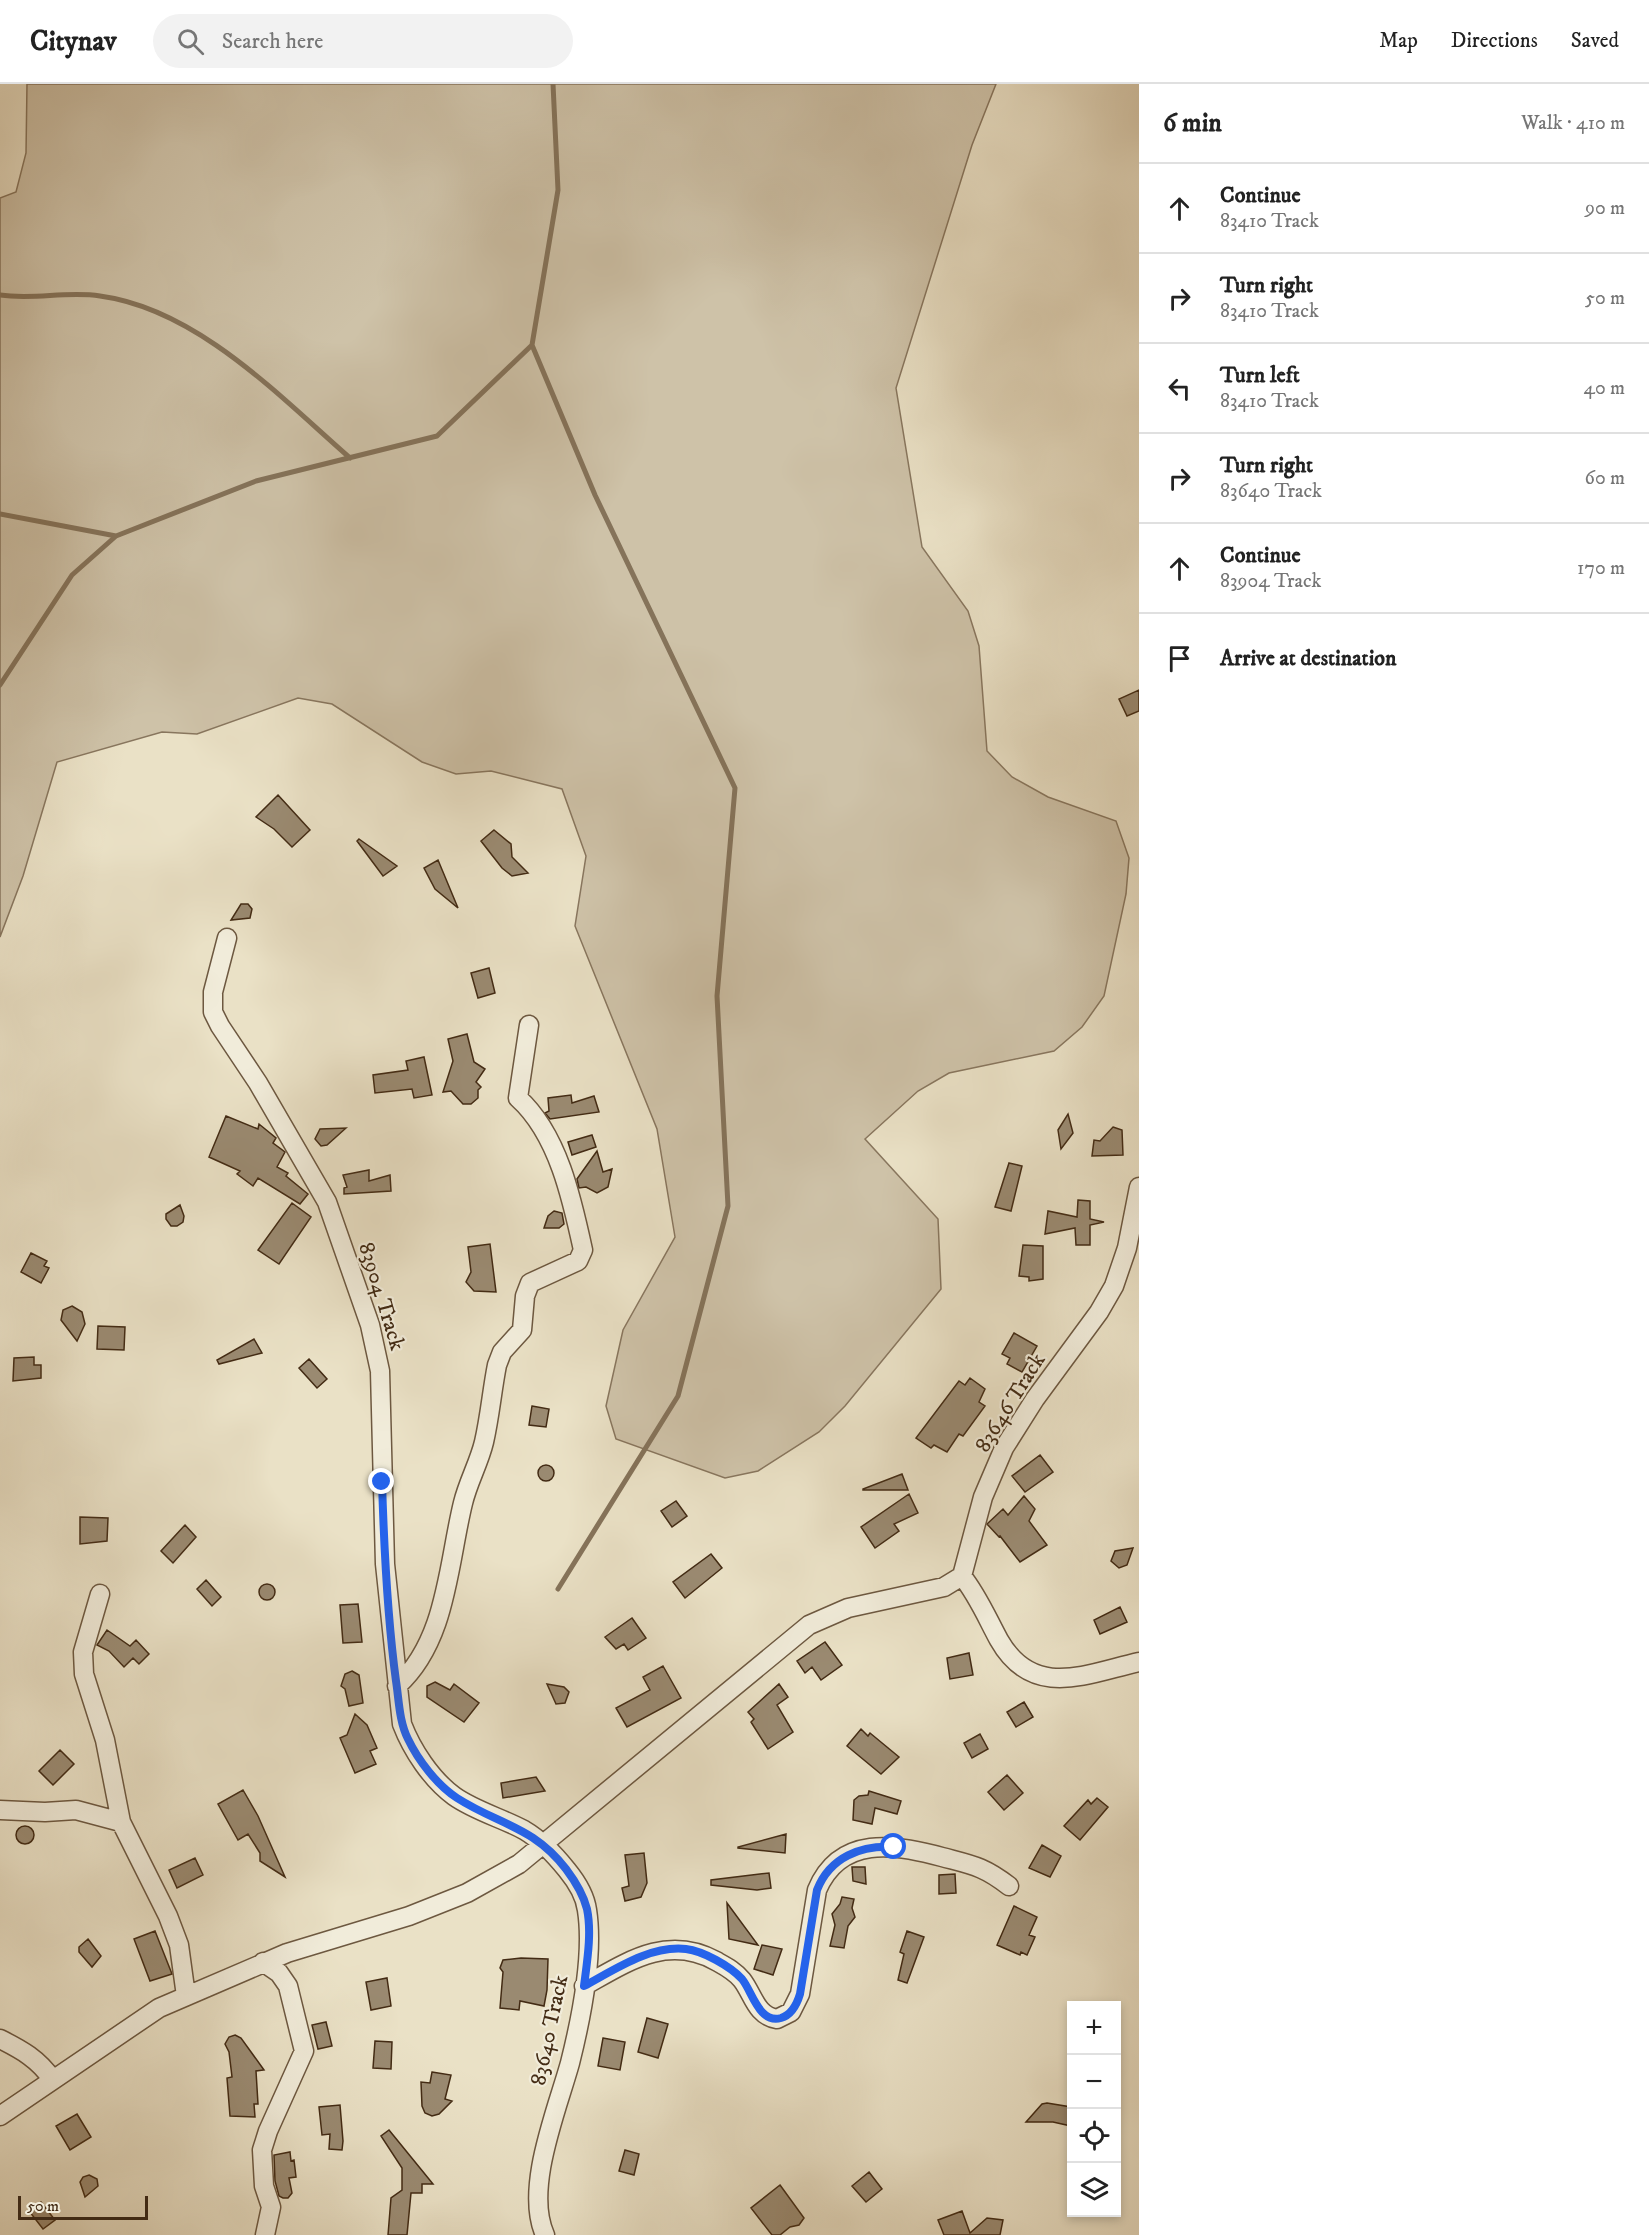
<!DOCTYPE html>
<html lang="en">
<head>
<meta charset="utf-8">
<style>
  :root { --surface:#fff; --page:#f2f2f2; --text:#222; --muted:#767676; --line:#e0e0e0 }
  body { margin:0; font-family:"IM FELL DW Pica",serif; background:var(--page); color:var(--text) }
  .controls { position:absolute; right:18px; bottom:18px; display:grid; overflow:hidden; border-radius:0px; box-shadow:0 3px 9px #0003 }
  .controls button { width:54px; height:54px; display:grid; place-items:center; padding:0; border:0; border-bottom:2px solid var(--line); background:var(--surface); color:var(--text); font:30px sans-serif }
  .scale { position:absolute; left:18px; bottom:15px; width:130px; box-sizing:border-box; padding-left:6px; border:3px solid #432b14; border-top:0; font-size:16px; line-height:21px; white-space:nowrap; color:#432b14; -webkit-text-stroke:4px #f1ecda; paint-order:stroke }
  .stop { position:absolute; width:18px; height:18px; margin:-14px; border:4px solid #2563eb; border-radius:50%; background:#fff }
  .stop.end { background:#2563eb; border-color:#fff; box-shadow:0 2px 6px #0008 }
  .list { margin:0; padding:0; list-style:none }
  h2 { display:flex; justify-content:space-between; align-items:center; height:78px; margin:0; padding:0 24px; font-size:26px }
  h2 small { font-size:20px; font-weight:400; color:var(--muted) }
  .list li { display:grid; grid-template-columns:39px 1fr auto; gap:18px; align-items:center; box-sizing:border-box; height:90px; padding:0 24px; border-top:2px solid var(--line) }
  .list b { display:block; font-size:22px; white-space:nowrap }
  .list p { margin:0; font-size:20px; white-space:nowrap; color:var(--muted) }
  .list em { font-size:20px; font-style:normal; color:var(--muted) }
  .icon { flex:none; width:33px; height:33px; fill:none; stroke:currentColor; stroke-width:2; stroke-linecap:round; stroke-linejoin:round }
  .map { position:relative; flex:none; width:1139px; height:2151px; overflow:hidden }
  header { display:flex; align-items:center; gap:36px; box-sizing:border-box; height:84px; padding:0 30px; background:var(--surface); border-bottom:2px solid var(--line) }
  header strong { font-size:28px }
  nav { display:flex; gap:33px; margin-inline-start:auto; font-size:21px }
  .search { width:420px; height:54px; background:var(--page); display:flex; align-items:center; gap:15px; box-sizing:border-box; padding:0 21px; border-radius:33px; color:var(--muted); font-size:22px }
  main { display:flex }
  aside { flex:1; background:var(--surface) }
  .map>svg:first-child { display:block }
  .green { fill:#cec2a8; stroke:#88765e; stroke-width:1.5 }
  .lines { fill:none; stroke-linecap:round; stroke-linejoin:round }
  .stream { stroke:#85735a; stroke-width:5 }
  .building { fill:#9a8a71; stroke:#432b14; stroke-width:1.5 }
  .minor-casing { stroke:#6d5840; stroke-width:21 }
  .minor { stroke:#f1ecda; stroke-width:18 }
  .route { stroke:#2563eb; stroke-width:8 }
  .labels { text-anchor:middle; stroke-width:4.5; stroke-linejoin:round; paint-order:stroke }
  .street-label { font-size:22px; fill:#432b14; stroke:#f1ecda }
</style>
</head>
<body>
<header>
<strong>Citynav</strong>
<div class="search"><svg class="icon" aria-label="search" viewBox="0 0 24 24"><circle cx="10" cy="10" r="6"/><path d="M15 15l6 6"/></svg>Search here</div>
<nav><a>Map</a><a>Directions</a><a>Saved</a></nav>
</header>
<main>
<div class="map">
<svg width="1139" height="2151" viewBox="0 0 1139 2151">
  <rect width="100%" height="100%" fill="#eae1c6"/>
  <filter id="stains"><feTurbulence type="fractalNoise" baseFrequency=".00333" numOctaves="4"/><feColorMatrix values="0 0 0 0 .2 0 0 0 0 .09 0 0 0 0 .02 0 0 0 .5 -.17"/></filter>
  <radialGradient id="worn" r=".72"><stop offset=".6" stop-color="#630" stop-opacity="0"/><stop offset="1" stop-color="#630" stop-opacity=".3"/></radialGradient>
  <!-- green -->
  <path class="green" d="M27 0H996L972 61 896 304 922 463 968 527 979 562 987 667 1012 693 1048 713 1116 737 1129 774 1126 810 1104 912 1082 943 1054 967 949 989 918 1007 865 1055 938 1135 941 1205 845 1322 819 1348 758 1387 725 1394 616 1355 606 1322 623 1246 675 1153 657 1045 575 842 586 772 562 705 491 687 456 690 422 678 332 620 298 614 197 650 162 648 57 678 23 792 0 853V114L16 108 26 69Z"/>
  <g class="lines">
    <!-- stream -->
    <path class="stream" d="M0 211C33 216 67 207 100 212 197 225 279 312 350 374
      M532 261 595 411 735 704 717 912 728 1122 678 1312 558 1505
      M0 430 116 452
      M0 601 72 491 116 452 256 397 437 352 532 261 558 106 553 0"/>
  </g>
  <!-- building -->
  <path class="building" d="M1139 606V627L1127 632 1119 615Z
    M278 711 310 746 292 763 274 745 256 733Z
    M494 746 511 760 512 773 528 789 512 792 502 784 481 757Z
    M359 755 397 782 383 792 357 757Z
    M438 776 458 824 435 805 424 784Z
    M241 820H248L252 825 250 834 231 836Z
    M489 884 495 909 478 914 471 889Z
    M467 950 474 978 485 985 476 998 481 1003 478 1006V1014L471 1020H463L451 1007 443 1008 453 977 448 955Z
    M424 973 432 1011 414 1014 412 1005 375 1009 373 991 408 986 406 977Z
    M571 1011 572 1019 594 1012 599 1028 550 1035 545 1029 549 1027 548 1014Z
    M1068 1030 1073 1049 1061 1065 1058 1046Z
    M226 1032 258 1045 259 1040 276 1054 273 1059 285 1068 277 1083 288 1089 286 1092 308 1110 300 1120 258 1094 253 1102 237 1090 240 1087 209 1073Z
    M1113 1043 1122 1046 1123 1071 1092 1072 1094 1056 1100 1057Z
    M346 1044 327 1061 321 1062 315 1055 320 1045Z
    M592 1051 596 1063 572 1071 568 1058Z
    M597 1067 603 1088 612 1085 608 1103 597 1109 586 1103 579 1104 577 1095Z
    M1009 1079 1022 1082 1011 1127 995 1123Z
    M369 1086V1097L390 1091 391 1107 344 1110V1104L347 1103 343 1091Z
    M1078 1116 1090 1117V1135L1104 1138 1090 1141V1161H1076L1075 1144 1045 1150 1048 1127 1077 1133Z
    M292 1119 311 1133 279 1180 258 1166Z
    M180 1121 184 1132 183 1138 177 1142H171L166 1135V1130Z
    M554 1127 562 1129 564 1140 559 1144H544L548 1132Z
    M490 1160 496 1208 474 1207 466 1198 471 1188 468 1163Z
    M1023 1161 1043 1162V1195L1029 1197V1193L1019 1192Z
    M31 1169 47 1177 44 1182 49 1184 41 1199 21 1188Z
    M72 1222 82 1228 85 1240 77 1257 61 1236 63 1226Z
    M98 1242 125 1243 124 1266 97 1265Z
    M1014 1249 1037 1262 1022 1288 1007 1280 1010 1274 1002 1270Z
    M254 1255 262 1269 219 1280 217 1276Z
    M34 1273V1281H41V1294L13 1297 14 1274Z
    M309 1275 327 1295 317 1304 299 1284Z
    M970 1294 985 1305 979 1318 985 1322 963 1352 959 1350 947 1368 934 1361 931 1364 916 1354 959 1297 965 1301Z
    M532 1322 549 1325 546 1343 529 1341Z
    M1040 1371 1053 1388 1025 1408 1012 1392Z
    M538 1389a8 8 0 1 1 16 0a8 8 0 1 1-16 0Z
    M902 1390 908 1406H863V1405Z
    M909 1410 918 1429 894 1440 899 1447 875 1464 861 1443Z
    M1024 1412 1035 1425 1029 1437 1047 1461 1020 1478 1000 1452 999 1453 987 1440 1003 1425 1008 1431Z
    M676 1417 687 1432 672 1443 661 1427Z
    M80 1433 108 1434 107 1457 80 1460Z
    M185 1441 196 1453 173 1479 161 1467Z
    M1133 1464 1127 1481 1119 1484 1111 1477 1115 1467Z
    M711 1470 722 1484 685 1514 673 1498Z
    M206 1496 221 1513 212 1522 197 1505Z
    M259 1508a8 8 0 1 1 16 0a8 8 0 1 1-16 0Z
    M358 1520 362 1558 343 1559 340 1521Z
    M1120 1523 1127 1538 1100 1550 1094 1536Z
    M632 1534 646 1554 628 1566 624 1560 616 1565 605 1553Z
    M107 1546 130 1562 136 1556 149 1570 139 1580 133 1574 124 1583 109 1567 97 1561Z
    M825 1558 842 1581 821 1596 812 1583 805 1589 797 1577Z
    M969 1569 973 1591 950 1595 947 1574Z
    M663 1582 681 1614 627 1643 616 1624 650 1606 643 1593Z
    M352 1587 359 1591 363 1619 349 1622 345 1605 341 1602 345 1590Z
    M435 1598 450 1606 454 1600 479 1619 464 1638 427 1613V1602Z
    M547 1600 564 1603 569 1608 565 1619 556 1620Z
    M779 1600 788 1613 777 1621 793 1648 768 1665 751 1638 754 1635 748 1628Z
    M1024 1618 1033 1633 1016 1643 1007 1628Z
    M355 1630 367 1641 377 1664 370 1667 376 1680 355 1689 340 1654 347 1651Z
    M861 1645 868 1652 870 1649 899 1673 881 1690 847 1662Z
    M980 1650 988 1665 972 1674 964 1659Z
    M60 1666 74 1680 53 1701 39 1687Z
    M1007 1691 1023 1709 1004 1726 988 1708Z
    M536 1693 545 1707 503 1714 501 1699Z
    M243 1706 258 1732 285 1793 260 1777V1769L248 1750 238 1756 218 1720Z
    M869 1707 901 1717 897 1730 875 1724 872 1740 853 1736 854 1716 859 1712 868 1711Z
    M1097 1714 1108 1723 1080 1756 1064 1742 1088 1716 1091 1720Z
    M16 1751a9 9 0 1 1 18 0a9 9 0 1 1-18 0Z
    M786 1750 785 1769 738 1764V1763Z
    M1042 1761 1061 1772 1050 1793 1029 1784Z
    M644 1769 647 1799 641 1813 625 1817 622 1804 629 1802 625 1771Z
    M195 1774 203 1791 177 1804 169 1786Z
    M852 1783H865L866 1800 853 1797Z
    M769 1789 771 1804 757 1806 711 1801V1796Z
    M955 1790 956 1809 939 1810V1791Z
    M842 1813 854 1815 852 1824 855 1833 848 1842 844 1864 830 1862 835 1841 832 1830 840 1820Z
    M727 1819 758 1861 729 1855Z
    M1014 1822 1037 1833 1029 1851 1035 1853 1027 1871 1021 1868 1020 1871 997 1861Z
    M155 1847 172 1890 150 1897 134 1855Z
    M907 1847 924 1853 907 1899 898 1896 904 1870 900 1868Z
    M88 1855 101 1872 92 1883 79 1868V1863Z
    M762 1861 782 1865 773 1891 754 1885Z
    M521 1874 548 1875 547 1906 544 1922 520 1917 519 1926 500 1924 503 1888 500 1884 503 1876Z
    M387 1894 391 1922 371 1926 366 1898Z
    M647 1934 668 1940 658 1974 638 1968Z
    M326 1938 332 1962 318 1965 312 1941Z
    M235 1951 241 1954 264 1986 256 1987 258 2020H254L255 2033 230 2032 227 1994 232 1993 229 1968 225 1960 229 1953Z
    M603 1954 625 1958 620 1986 598 1982Z
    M375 1957 392 1958 391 1985 373 1984Z
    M432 1988 451 1991 445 2015 452 2017 439 2030 432 2032 425 2029 422 2022 421 1998 430 1999Z
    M1047 2019 1071 2023V2042L1053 2038H1026L1042 2020Z
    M340 2021 343 2057 342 2066 329 2065 330 2050 322 2051 319 2023Z
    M77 2030 91 2053 70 2066 56 2042Z
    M389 2046 433 2100H422V2109H411L407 2151H388L391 2114 402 2106V2084L381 2052Z
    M625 2066 639 2070 634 2091 619 2087Z
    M290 2068 291 2077 294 2076 296 2093 289 2094 292 2109 288 2114H283L279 2112 275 2097 274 2071Z
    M869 2088 882 2105 866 2118 852 2102Z
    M89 2091 97 2095 98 2102 85 2113 80 2098 83 2093Z
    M780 2101 804 2134 799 2141 790 2143 780 2151H772L751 2124Z
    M41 2118 55 2136 43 2145 29 2127Z
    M962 2127 970 2149 987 2134 1003 2136 1000 2151H944L938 2136Z"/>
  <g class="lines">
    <!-- minor casing -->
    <g class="minor-casing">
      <path id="minor" d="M227 854 213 908V928L220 942 258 999 327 1118 370 1241 380 1287 385 1480 402 1640C412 1666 431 1695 454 1712 475 1727 502 1734 524 1746 541 1756 555 1771 567 1786 576 1797 585 1811 587 1826 594 1871 581 1935 570 1979 557 2026 524 2105 545 2151
        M962 1492C978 1512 987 1534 999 1556 1033 1616 1086 1590 1139 1578
        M100 1510 83 1568 84 1590 105 1656 121 1738 168 1832 179 1861 186 1912
        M397 1602C447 1557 448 1480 463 1419 468 1398 479 1379 484 1358 490 1332 492 1306 497 1281L502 1268 522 1246 525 1212 530 1199 578 1177 583 1166C572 1115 558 1050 518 1014L529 941
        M0 1726 45 1728 76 1726 121 1738
        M263 1878 279 1889 288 1902 304 1967 268 2047 262 2066 264 2102 271 2123 265 2151
        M584 1902C627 1878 667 1850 716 1877 725 1882 735 1887 742 1896 753 1910 756 1932 777 1935L791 1928 800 1910 817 1806C840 1751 895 1760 942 1773 972 1781 983 1782 1009 1802
        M0 1955C22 1966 38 1975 52 1995
        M0 2032 159 1924 287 1869 409 1832 467 1809 519 1780 809 1541 848 1524 944 1503 962 1492 983 1413 1004 1364 1035 1315 1099 1228 1114 1202 1127 1164 1139 1103"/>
    </g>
    <!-- minor -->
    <use href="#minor" class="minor"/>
  </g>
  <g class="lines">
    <!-- route -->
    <path class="route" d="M382 1398C384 1464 387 1531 396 1597 399 1616 399 1637 408 1655 418 1676 437 1701 457 1714 499 1741 533 1742 566 1785 575 1797 583 1809 587 1825 592 1849 587 1878 584 1902 614 1886 650 1861 686 1865 703 1867 730 1882 742 1895 752 1907 759 1940 781 1934 791 1931 797 1920 800 1910L817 1806C830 1773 861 1761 894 1763"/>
  </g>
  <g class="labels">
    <!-- street labels -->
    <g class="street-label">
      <text transform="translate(383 1212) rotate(73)" y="8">83904 Track</text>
      <text transform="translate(1009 1318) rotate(-58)" y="8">83646 Track</text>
      <text transform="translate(548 1946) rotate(-78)" y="8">83640 Track</text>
    </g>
  </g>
  <rect width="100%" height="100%" filter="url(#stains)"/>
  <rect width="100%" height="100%" fill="url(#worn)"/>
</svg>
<div class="controls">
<button>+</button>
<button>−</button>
<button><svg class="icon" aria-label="locate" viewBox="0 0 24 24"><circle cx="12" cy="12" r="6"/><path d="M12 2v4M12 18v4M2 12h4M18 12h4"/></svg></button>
<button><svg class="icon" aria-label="layers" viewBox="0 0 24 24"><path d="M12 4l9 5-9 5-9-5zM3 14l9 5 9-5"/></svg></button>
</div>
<div class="scale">50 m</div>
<div class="stop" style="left:894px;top:1763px"></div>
<div class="stop end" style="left:382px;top:1398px"></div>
</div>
<aside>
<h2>6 min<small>Walk · 410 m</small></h2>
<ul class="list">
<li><svg class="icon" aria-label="ahead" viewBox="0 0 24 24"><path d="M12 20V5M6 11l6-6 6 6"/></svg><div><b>Continue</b><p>83410 Track</p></div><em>90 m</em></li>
<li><svg class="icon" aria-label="right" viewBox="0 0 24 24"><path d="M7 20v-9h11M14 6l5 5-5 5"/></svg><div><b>Turn right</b><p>83410 Track</p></div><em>50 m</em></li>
<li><svg class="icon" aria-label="left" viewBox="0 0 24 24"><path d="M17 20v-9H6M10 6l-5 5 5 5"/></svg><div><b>Turn left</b><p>83410 Track</p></div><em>40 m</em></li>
<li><svg class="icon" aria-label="right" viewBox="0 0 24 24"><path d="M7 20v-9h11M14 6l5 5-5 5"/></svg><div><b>Turn right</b><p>83640 Track</p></div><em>60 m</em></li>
<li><svg class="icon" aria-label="ahead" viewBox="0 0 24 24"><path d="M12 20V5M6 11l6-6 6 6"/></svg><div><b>Continue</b><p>83904 Track</p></div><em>170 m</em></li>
<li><svg class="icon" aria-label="arrive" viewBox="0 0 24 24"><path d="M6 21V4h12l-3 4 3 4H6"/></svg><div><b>Arrive at destination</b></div></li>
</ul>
</aside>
</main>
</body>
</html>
